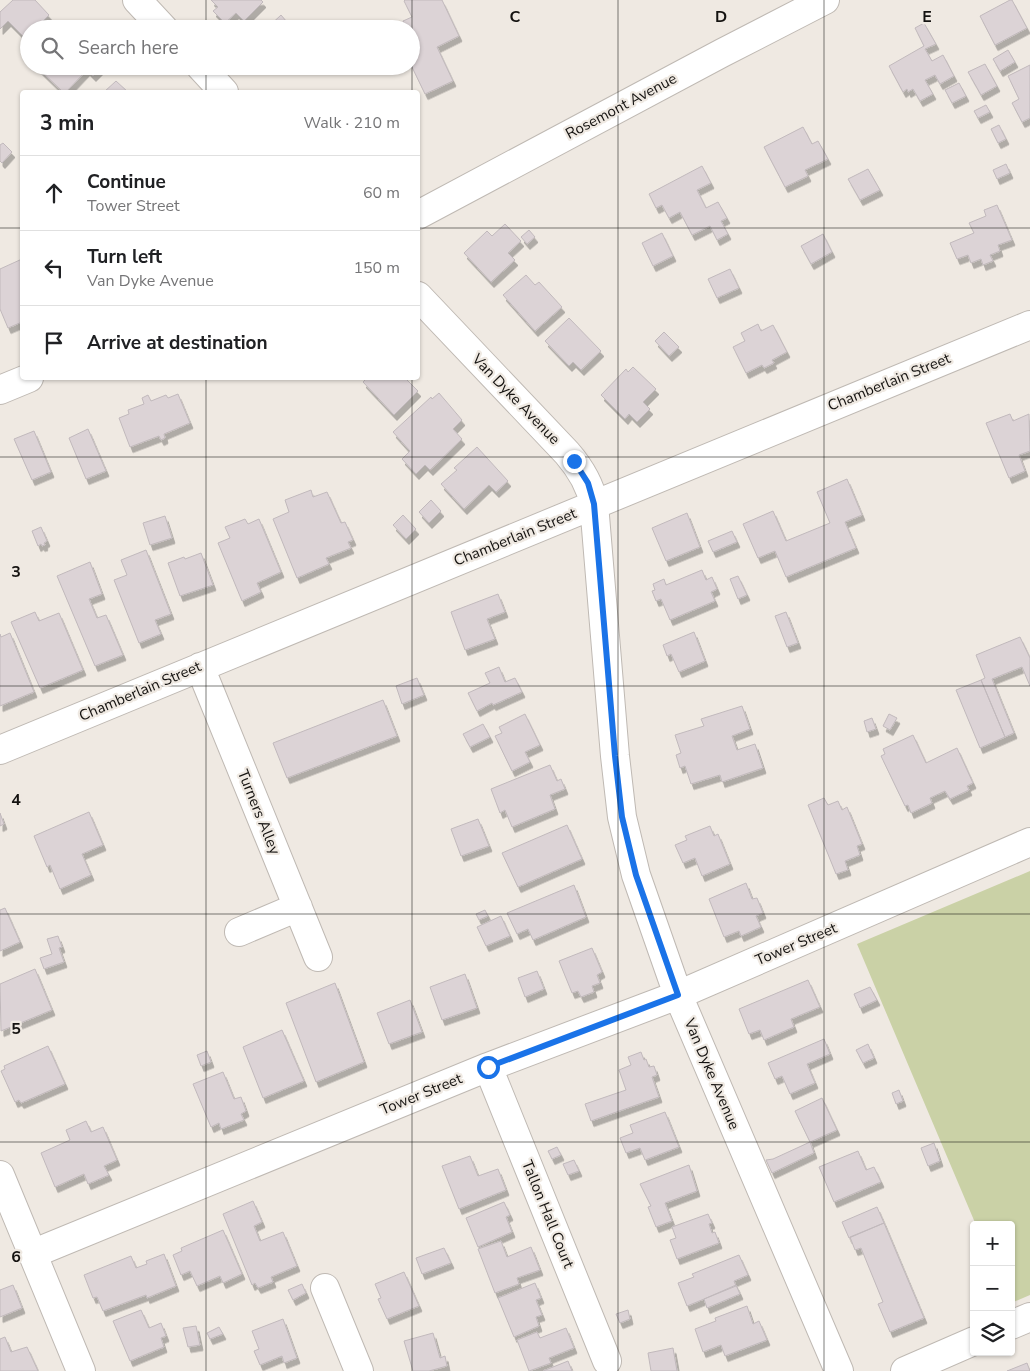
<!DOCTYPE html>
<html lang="en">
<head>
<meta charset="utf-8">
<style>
  :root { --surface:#fff; --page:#f6f6f6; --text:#202124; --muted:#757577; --line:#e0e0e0 }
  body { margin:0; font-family:"Nunito Sans",sans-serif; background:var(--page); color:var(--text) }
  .controls { position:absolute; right:15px; bottom:15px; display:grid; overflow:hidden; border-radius:5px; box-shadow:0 1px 4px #0004 }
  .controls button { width:45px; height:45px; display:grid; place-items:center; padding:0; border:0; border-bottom:1px solid var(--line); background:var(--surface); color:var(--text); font:25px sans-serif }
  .stop { position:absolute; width:15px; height:15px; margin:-11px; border:4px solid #1a73e8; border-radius:50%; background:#fff }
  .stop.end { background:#1a73e8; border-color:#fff; box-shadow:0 1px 5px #0008 }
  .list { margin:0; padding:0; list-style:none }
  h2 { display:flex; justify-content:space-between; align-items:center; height:65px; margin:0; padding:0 20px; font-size:21px }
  h2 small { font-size:16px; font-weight:400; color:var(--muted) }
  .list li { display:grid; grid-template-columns:32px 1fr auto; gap:15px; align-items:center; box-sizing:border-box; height:75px; padding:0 20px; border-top:1px solid var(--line) }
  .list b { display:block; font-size:19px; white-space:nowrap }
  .list p { margin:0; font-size:16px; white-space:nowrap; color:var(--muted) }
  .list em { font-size:16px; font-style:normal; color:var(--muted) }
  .icon { flex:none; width:28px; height:28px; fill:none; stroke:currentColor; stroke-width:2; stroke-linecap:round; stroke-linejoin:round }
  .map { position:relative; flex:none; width:1030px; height:1371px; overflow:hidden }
  .search { position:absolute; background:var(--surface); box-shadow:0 1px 4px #0004; left:20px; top:20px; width:400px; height:55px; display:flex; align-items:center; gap:12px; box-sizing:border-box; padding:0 18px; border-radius:28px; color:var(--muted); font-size:19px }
  .panel { position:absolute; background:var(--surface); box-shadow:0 1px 4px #0004; left:20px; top:90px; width:400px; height:290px; border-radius:5px }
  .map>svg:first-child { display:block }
  .green { fill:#cad1a6 }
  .building { fill:#dcd3d6; stroke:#c1b9bc; filter:url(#shadow) }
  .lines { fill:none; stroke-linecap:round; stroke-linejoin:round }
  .minor-casing { stroke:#bfb9b3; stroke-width:30 }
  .minor { stroke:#fff; stroke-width:28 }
  .route { stroke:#1a73e8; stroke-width:6 }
  .grid { fill:none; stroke:#141210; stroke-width:1; stroke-opacity:0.55 }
  .labels { text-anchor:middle; stroke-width:4.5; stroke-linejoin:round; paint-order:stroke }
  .street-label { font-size:15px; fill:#141210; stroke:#efe9e2 }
  .grid-label { font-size:16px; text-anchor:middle; font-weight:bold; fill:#141210; stroke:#efe9e2; stroke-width:4.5; stroke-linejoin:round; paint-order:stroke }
</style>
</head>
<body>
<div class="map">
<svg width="1030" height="1371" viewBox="0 0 1030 1371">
  <defs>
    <filter id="shadow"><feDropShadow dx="3" dy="5.5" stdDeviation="0" flood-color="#0004"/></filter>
  </defs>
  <rect width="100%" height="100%" fill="#efe9e2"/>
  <!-- green -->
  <path class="green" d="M1030 871V1295L1011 1303V1225H976L857 944Z"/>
  <!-- building -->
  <path class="building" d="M13 0H35L49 15 35 29H29V35L25 38 8 21 0 29V12Z
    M211 0H261L263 2 244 21 236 13 225 23 213 11 218 7Z
    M405 0H442L459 36 437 47 453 81 425 94 411 65V29H406L403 21 412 17 404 1Z
    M1010 0H1012L1027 28 995 45 980 16Z
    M281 15 293 29H266Z
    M924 23 936 44 925 49 932 61 943 55 954 76 940 84 935 75 925 80 933 94 920 101 913 89 908 92 907 89 903 92 889 66 924 46 915 28Z
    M1008 50 1015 62 1000 71 993 59Z
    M985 64 997 86 981 95 968 72Z
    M1030 65V118L1022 122 1012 103 1019 99 1008 76Z
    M40 66H103L93 76 87 70 66 92H63L38 68Z
    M116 81 128 92H104Z
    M959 83 966 96 952 103 945 90Z
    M986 105 990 112 978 118 974 111Z
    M999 125 1006 139 998 143 991 129Z
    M803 127 812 144 818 141 828 159 805 170 808 176 785 187 764 147Z
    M3 143 12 152 2 163 0 161V145Z
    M1006 164 1010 173 997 179 993 170Z
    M702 166 711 183 697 190 706 208 718 202 727 218 721 221 728 234 717 240 710 226 692 235 680 212 669 218 662 205 656 208 649 194Z
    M868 169 880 190 860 200 848 179Z
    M997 205 1012 240 998 245 1000 251 990 255 993 261 983 265 981 259 971 263 968 255 957 259 950 243 974 233 969 223 986 216 984 210Z
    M505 224 521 241 508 253 515 260 491 282 464 253 487 231 492 236Z
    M529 230 535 237 527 244 521 237Z
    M662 233 673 256 653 266 642 243Z
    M823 234 832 252 811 264 801 246Z
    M22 259V322L8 328 0 309V269Z
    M730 269 739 288 717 298 708 279Z
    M526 275 535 285 539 282 562 307 535 331 503 295Z
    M569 318 601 351 581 370 573 362 569 366 545 341Z
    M758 324 761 331 773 325 787 352 772 360 774 363 764 368 762 365 746 373 733 347 745 341 741 333Z
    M664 332 679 347 669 356 655 341Z
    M633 367 656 389 643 402 650 409 637 422 629 414 625 419 601 395 626 369 628 372Z
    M367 378H405L418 391 394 415 363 382Z
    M439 393 462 420 453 429 462 439 430 470 425 465 416 474 402 459 410 451 393 432 431 397 432 399Z
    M178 394 190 423 164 434 165 438 161 440 159 436 130 447 119 418 129 414 128 410 144 404 142 398 148 395 151 401 166 395 168 398Z
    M1010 414 1013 421 1029 414 1030 451 1019 455 1025 471 1009 478 986 423Z
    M88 429 106 471 86 479 69 438Z
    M34 431 51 472 32 480 14 439Z
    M477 447 508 481 496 492 489 485 464 509 441 484 457 470 454 468Z
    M847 479 862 515 845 522 856 548 786 577 775 551 758 558 743 524 773 511 786 541 830 523 817 492Z
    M311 490 313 497 327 492 341 523 345 522 353 540 348 542 351 548 326 558 329 564 297 578 273 519 289 512 285 500Z
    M431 500 441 511 429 523 419 512Z
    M687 513 700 547 666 561 652 528Z
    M403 515 416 529 406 539 393 525Z
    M165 516 172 538 150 545 143 523Z
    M245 519 248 524 259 519 281 572 257 583 261 592 242 601 218 543 230 538 225 527Z
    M41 527 47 541 44 543 45 545 42 546 41 544 38 546 32 531Z
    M732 531 737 542 713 552 708 541Z
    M146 550 171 614 155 620 161 634 139 643 114 580 127 575 121 560Z
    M201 553 213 585 180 596 168 563 184 557 185 559Z
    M90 562 102 594 89 599 97 618 106 615 123 655 95 666 57 576Z
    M702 570 706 580 712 577 717 589 711 592 715 601 670 620 661 599 656 601 652 591 655 590 653 584 664 579 666 585Z
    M738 576 747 595 738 599 730 579Z
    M498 594 505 612 487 619 495 639 465 650 451 612Z
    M35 612 39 621 59 613 83 670 40 688 11 622Z
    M786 612 798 643 787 647 775 616Z
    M694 632 705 661 679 672 671 654 667 656 663 645Z
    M10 633 34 692 0 706V634L1 637Z
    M1020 637 1030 658V686L1022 667 992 679 1014 733 1005 737 981 680 985 678 976 655Z
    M499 667 505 682 515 678 522 692 493 705 492 703 477 711 468 693 490 683 485 673Z
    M417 678 424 695 402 704 396 686Z
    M981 680 1005 737 980 748 956 690Z
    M383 700 397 736 287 778 273 743Z
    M742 706 750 729 732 736 737 750 755 744 763 768 722 782 720 775 691 784 685 766 680 768 676 755 681 753 675 735 704 726 701 719Z
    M525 714 540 745 525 752 530 762 512 771 495 736 502 733 499 727Z
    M889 714 897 718 890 730 883 726Z
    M872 718 876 729 867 732 864 721Z
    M483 724 490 737 470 747 463 734Z
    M913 735 926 763 957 748 973 783 967 786 969 790 950 799 945 791 930 798 932 803 911 813 908 805 905 806 881 756 885 754 883 749Z
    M550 765 557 781 561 779 565 789 550 795 555 809 512 827 505 810 500 813 491 789Z
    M824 798 828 805 838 801 842 810 847 807 862 844 857 846 860 855 845 861 848 870 836 874 808 805Z
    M89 812 103 845 82 854 91 875 60 889 50 865 47 867 34 836Z
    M0 813 4 824 0 826Z
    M478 819 489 846 461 856 451 829Z
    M567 825 582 859 518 887 502 853Z
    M710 826 714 836 718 834 730 864 702 876 695 858 683 863 675 845 687 840 685 836Z
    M746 883 752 899 757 898 763 913 756 916 761 927 741 936 739 931 724 937 709 899Z
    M574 885 586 917 533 940 528 929 517 934 507 913Z
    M5 908 20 942 0 951V910Z
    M485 910 488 916 479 920 476 914Z
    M501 916 510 936 486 946 477 927Z
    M58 936 62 947 59 948 64 962 44 969 40 958 52 954 47 939Z
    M592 948 602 972 597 975 600 983 592 986 594 992 581 997 578 991 572 993 559 961Z
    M35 969 52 1010 1 1031 0 984Z
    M537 971 544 989 525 997 518 978Z
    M465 974 477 1008 442 1020 430 987Z
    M808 980 820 1007 791 1019 794 1027 764 1040 760 1030 749 1034 739 1009Z
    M335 983 364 1062 316 1082 286 1003Z
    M870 987 877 1000 860 1008 854 994Z
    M410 1000 422 1032 389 1044 377 1013Z
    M282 1030 304 1081 263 1098 243 1047Z
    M824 1039 830 1054 807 1064 815 1083 790 1094 782 1076 775 1079 768 1063Z
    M868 1044 874 1058 863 1063 856 1050Z
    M48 1046 65 1084 21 1103 19 1100 15 1102 1 1071 5 1069 4 1066Z
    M207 1051 211 1062 201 1066 197 1055Z
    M641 1052 644 1060 646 1059 649 1067 654 1066 657 1075 652 1077 659 1097 591 1121 585 1104 626 1090 619 1070 631 1065 628 1057Z
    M223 1072 234 1099 241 1097 246 1111 241 1114 244 1120 221 1129 219 1123 211 1127 193 1084Z
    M899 1090 903 1101 896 1104 892 1093Z
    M822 1098 837 1130 810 1142 795 1111Z
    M665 1112 679 1147 645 1160 640 1148 626 1153 620 1138 633 1133 630 1125Z
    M86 1121 91 1132 103 1127 117 1160 104 1166 109 1175 88 1184 84 1174 55 1187 41 1153 70 1140 66 1130Z
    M810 1142 814 1153 772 1173 766 1160 773 1159Z
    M934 1143 940 1161 928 1166 921 1148Z
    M557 1147 561 1155 552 1159 548 1151Z
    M858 1151 866 1170 874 1167 881 1182 834 1202 819 1167Z
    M470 1156 478 1176 498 1169 506 1190 459 1209 442 1166Z
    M574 1160 579 1171 568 1175 563 1164Z
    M689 1165 697 1191 665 1203 672 1221 656 1227 648 1207 651 1206 640 1184Z
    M253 1201 262 1222 254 1226 260 1241 283 1232 297 1266 271 1277 273 1282 258 1288 255 1283 252 1285 223 1214Z
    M504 1202 510 1215 506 1217 512 1232 478 1247 466 1218Z
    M877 1207 884 1223 849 1238 842 1222Z
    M708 1214 712 1223 709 1224 712 1233 715 1232 719 1243 677 1259 670 1240 676 1238 672 1227Z
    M884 1223 924 1318 890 1332 878 1304 883 1302 861 1248 855 1250 850 1237Z
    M223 1230 242 1274 223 1283 220 1276 197 1286 190 1271 181 1275 173 1255 182 1251 181 1248Z
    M501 1241 507 1257 531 1247 540 1270 517 1278 519 1284 495 1293 478 1249Z
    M444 1248 451 1263 422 1274 416 1258Z
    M164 1254 176 1286 147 1298 146 1295 103 1311 97 1297 93 1298 84 1275 131 1256 136 1268 147 1264 146 1261Z
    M739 1255 748 1275 734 1281 736 1286 687 1306 678 1283 694 1277 692 1274Z
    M404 1272 419 1306 387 1319 378 1299 381 1298 375 1284Z
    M535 1283 541 1298 536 1300 542 1315 536 1317 539 1326 514 1337 498 1298Z
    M302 1284 306 1293 293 1300 288 1290Z
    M13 1285 22 1308 0 1317V1290Z
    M736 1285 740 1294 707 1308 704 1299Z
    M747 1306 753 1324 759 1321 767 1340 725 1356 721 1345 703 1352 695 1329 716 1321 715 1318Z
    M141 1310 149 1328 161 1323 166 1336 161 1338 164 1347 130 1361 113 1321Z
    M628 1310 630 1319 620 1323 616 1314Z
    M283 1319 297 1358 284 1363 282 1356 260 1365 254 1351 259 1349 252 1331Z
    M196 1326 200 1345 188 1347 183 1328Z
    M219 1327 223 1334 210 1339 207 1333Z
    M566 1328 574 1348 549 1358 551 1363 529 1371 517 1340 537 1332 540 1338Z
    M433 1333 440 1358 445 1356 447 1366 429 1371H413L404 1341Z
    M5 1337 11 1352 27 1347 38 1371H0V1339Z
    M673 1348 677 1371H651L648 1353Z
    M568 1361 572 1371H543Z
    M1027 1363 1030 1371H1007Z"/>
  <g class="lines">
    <!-- minor casing -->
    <g class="minor-casing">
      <path id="minor" d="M137 0 164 29
        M200 66 224 92
        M418 215 722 53 825 0
        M418 296 567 453C580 468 590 484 594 504L615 756 622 817 636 875 678 995 839 1371
        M0 390 29 378
        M200 667 318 957
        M0 750 1030 325
        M239 932 298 907
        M488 1067 607 1361
        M0 1175 81 1371
        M32 1254 488 1067 678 995 1030 842
        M325 1288 359 1371
        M1011 1325 1030 1317
        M905 1371 974 1341"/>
    </g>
    <!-- minor -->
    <use href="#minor" class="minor"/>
  </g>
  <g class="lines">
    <!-- route -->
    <path class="route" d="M488 1067 678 995 636 875 622 817 615 756 594 504 588 483 574 461"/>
  </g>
  <!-- grid -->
  <path class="grid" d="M206 0V29M412 0V92M618 0V1371M824 0V1371M206 66V92M0 228H22M418 228H1030M206 378V1371M412 378V1371M0 457H1030M0 686H1030M0 914H1030M0 1142H1030"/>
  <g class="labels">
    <!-- street labels -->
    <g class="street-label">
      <text transform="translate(621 106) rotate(-28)" y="5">Rosemont Avenue</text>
      <text transform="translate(889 382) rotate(-22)" y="5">Chamberlain Street</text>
      <text transform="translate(516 399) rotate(46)" y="5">Van Dyke Avenue</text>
      <text transform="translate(515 537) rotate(-22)" y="5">Chamberlain Street</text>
      <text transform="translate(140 691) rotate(-23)" y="5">Chamberlain Street</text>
      <text transform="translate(259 812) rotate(68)" y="5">Turners Alley</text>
      <text transform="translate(796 944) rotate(-23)" y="5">Tower Street</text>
      <text transform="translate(712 1074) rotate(67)" y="5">Van Dyke Avenue</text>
      <text transform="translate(421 1094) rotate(-22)" y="5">Tower Street</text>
      <text transform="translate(548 1214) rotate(68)" y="5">Tallon Hall Court</text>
    </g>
  </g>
  <g class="grid-label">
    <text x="515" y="22">C</text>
    <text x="721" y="22">D</text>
    <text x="927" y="22">E</text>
    <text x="16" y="577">3</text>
    <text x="16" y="805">4</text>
    <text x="16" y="1034">5</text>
    <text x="16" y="1262">6</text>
  </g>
</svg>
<div class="controls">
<button>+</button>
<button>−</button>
<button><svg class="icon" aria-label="layers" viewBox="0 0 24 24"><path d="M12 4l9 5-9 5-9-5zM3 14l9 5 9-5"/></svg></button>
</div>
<div class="stop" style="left:488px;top:1067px"></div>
<div class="stop end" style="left:574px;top:461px"></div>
<div class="search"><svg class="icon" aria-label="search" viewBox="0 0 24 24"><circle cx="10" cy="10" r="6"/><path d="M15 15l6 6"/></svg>Search here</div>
<section class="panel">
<h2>3 min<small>Walk · 210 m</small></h2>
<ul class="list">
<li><svg class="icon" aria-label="ahead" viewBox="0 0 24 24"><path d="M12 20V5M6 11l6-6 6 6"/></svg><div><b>Continue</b><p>Tower Street</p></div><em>60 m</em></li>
<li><svg class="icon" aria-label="left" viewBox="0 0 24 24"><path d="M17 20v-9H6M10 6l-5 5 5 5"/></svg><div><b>Turn left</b><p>Van Dyke Avenue</p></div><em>150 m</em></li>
<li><svg class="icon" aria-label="arrive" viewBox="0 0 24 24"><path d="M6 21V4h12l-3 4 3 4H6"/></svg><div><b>Arrive at destination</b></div></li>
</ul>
</section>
</div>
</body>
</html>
